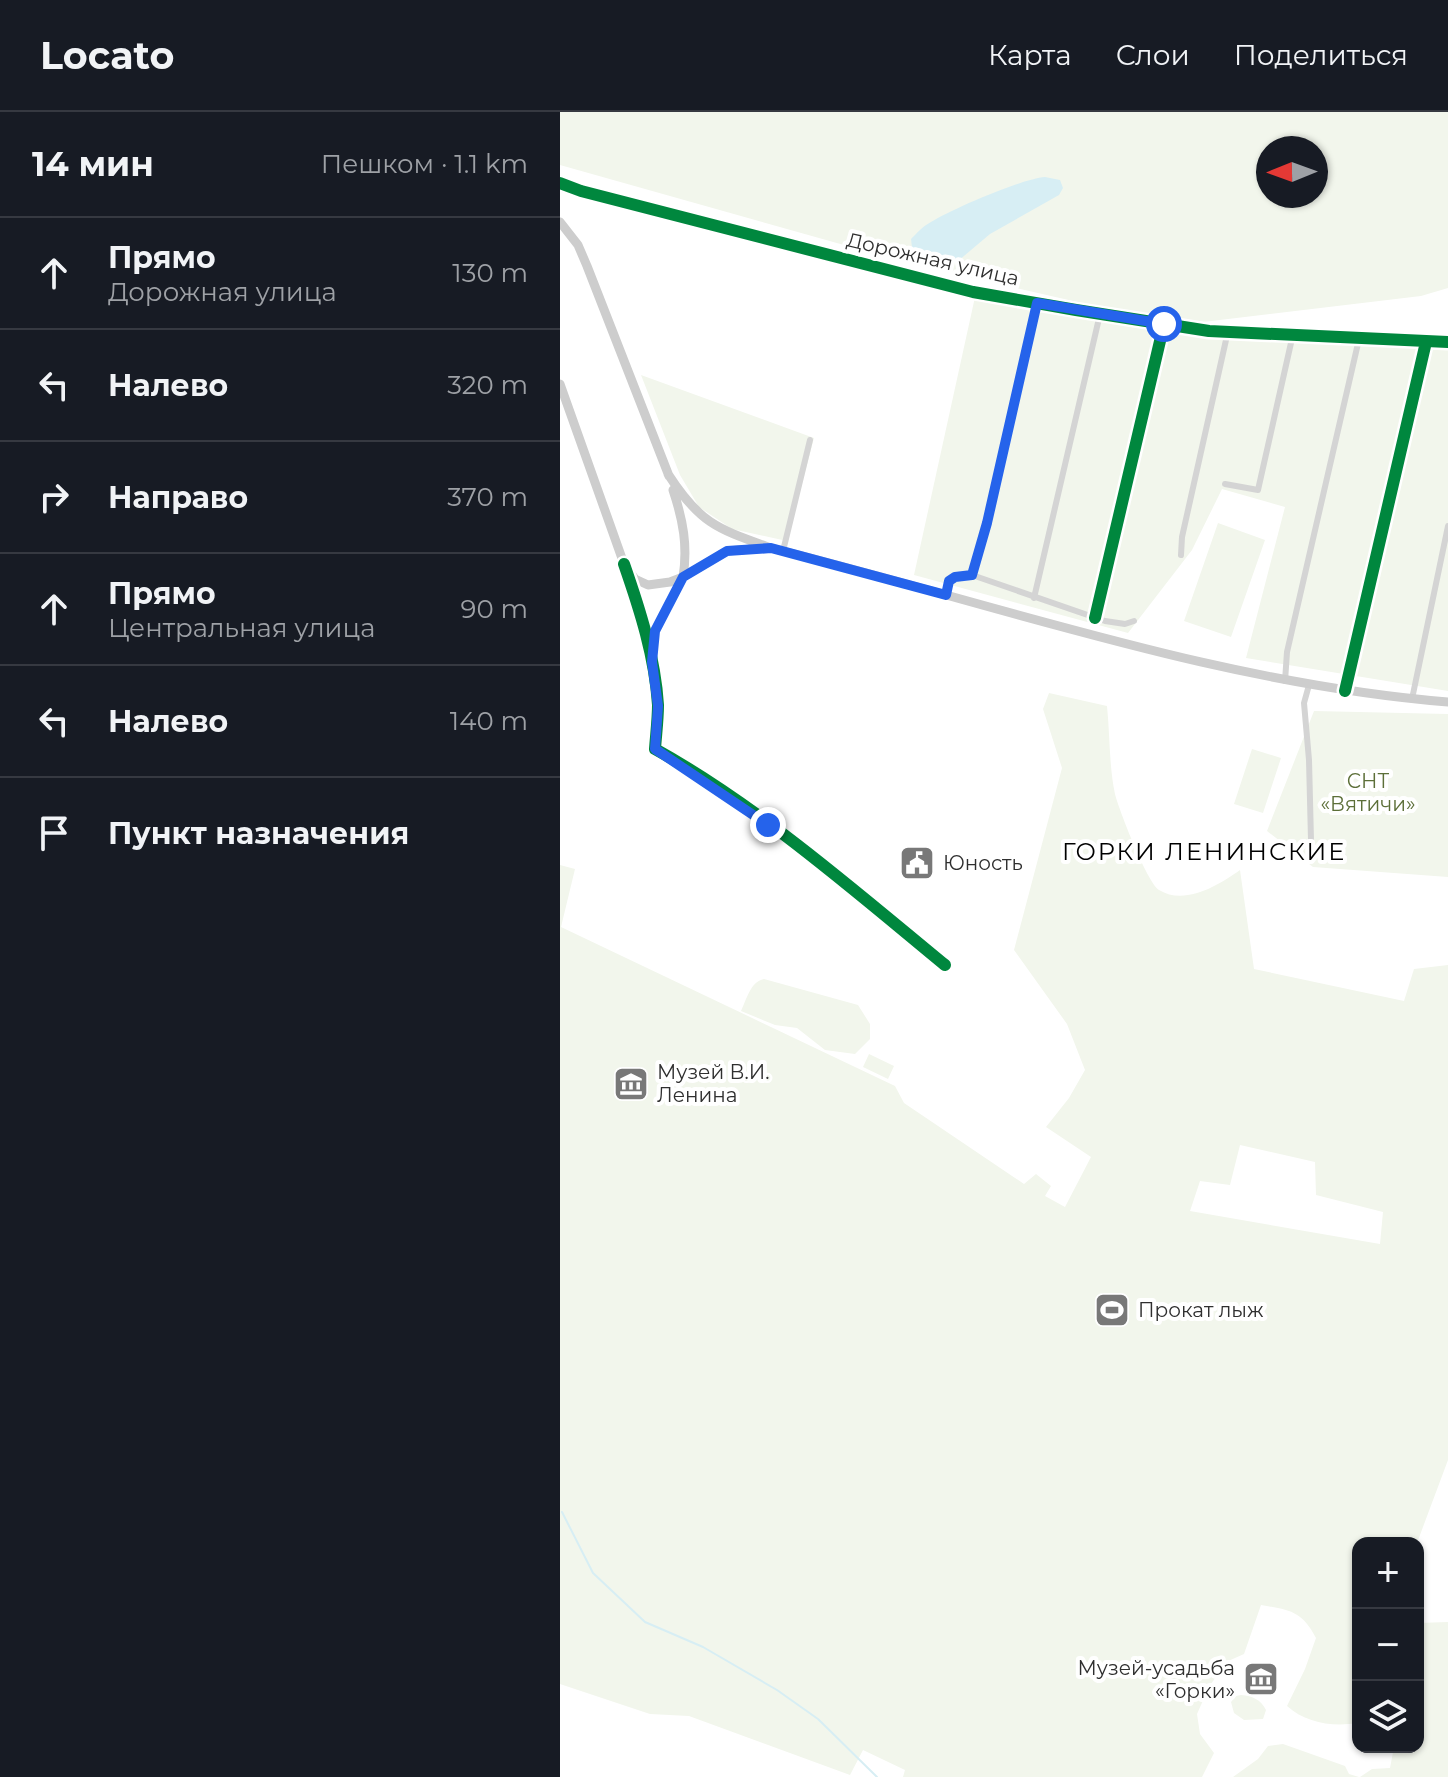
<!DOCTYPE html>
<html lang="ru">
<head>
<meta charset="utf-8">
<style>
  :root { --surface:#171b24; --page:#242831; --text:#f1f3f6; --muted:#9ea1a6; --line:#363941 }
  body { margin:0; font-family:Montserrat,sans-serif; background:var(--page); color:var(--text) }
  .controls { position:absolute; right:24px; bottom:24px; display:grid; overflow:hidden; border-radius:16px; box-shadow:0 2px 6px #0004 }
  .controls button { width:72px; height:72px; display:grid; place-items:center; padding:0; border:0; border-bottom:2px solid var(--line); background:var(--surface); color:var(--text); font:40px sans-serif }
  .compass { position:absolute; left:696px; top:24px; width:72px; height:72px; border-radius:50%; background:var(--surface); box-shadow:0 2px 6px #0004; rotate:269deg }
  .stop { position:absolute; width:24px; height:24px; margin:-18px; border:6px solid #2563eb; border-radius:50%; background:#fff }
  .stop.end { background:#2563eb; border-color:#fff; box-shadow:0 2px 8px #0008 }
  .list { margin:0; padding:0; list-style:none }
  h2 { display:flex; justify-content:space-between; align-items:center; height:104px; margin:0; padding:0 32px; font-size:34px }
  h2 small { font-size:26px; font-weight:400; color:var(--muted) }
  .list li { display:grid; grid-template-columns:52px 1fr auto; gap:24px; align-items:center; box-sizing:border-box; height:112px; padding:0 32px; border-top:2px solid var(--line) }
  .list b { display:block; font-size:30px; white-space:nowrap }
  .list p { margin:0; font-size:26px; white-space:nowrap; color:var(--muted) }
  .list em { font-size:26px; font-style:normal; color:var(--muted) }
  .icon { flex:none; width:44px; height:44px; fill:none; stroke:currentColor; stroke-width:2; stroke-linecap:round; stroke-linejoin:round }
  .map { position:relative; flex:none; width:888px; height:1665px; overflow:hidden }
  header { display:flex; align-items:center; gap:48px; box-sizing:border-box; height:112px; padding:0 40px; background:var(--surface); border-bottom:2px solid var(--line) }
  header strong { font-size:38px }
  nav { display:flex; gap:44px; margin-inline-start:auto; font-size:28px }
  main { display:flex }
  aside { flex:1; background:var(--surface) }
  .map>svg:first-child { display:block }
  .green { fill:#f2f6ec; fill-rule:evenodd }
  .water { fill:#d7eef4 }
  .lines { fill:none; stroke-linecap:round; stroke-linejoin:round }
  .stream { stroke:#d7eef4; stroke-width:2 }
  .minor { stroke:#d4d4d4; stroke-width:6 }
  .secondary { stroke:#cdcdcd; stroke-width:9 }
  .cycleway-casing { stroke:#fff; stroke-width:17 }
  .cycleway { stroke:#00873e; stroke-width:12 }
  .route { stroke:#2563eb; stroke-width:10 }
  .labels { text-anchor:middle; stroke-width:8; stroke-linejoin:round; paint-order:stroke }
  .street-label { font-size:20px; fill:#2f2f2f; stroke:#fff }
  .park-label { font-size:20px; fill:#5c6f38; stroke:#fff }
  .poi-label { font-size:20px; fill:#2f2f2f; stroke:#fff; text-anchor:start }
  .quarter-label { font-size:24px; letter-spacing:2px; fill:#000; stroke:#fff }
</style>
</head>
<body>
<header>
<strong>Locato</strong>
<nav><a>Карта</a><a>Слои</a><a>Поделиться</a></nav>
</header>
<main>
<aside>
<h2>14 мин<small>Пешком · 1.1 km</small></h2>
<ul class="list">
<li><svg class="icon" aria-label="ahead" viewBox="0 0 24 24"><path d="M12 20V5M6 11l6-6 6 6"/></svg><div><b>Прямо</b><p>Дорожная улица</p></div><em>130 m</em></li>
<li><svg class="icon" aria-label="left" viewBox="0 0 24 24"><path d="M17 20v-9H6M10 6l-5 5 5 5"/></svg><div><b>Налево</b></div><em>320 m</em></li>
<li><svg class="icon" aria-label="right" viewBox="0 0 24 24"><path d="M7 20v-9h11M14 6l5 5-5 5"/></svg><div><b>Направо</b></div><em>370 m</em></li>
<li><svg class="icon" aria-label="ahead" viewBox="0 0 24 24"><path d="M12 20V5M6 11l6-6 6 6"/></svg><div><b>Прямо</b><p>Центральная улица</p></div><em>90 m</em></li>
<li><svg class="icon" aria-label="left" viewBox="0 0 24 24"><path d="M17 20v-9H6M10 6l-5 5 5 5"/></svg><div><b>Налево</b></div><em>140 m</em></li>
<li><svg class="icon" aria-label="arrive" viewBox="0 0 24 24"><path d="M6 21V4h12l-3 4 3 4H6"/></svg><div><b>Пункт назначения</b></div></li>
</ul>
</aside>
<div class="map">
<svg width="888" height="1665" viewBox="0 0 888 1665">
  <rect width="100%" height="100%" fill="#fff"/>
  <!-- green -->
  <path class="green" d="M0 0H888V176L861 184 618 213 355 153 0 53ZM708 36H756V84H708Z
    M415 185 628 221 888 234V579L686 546 725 395 662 377 632 438 568 521 354 463Z
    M81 263 254 326 227 429 172 417 139 395 120 363Z
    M658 411 705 428 671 525 624 509Z
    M489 581 547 594C550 623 549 654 555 682 559 698 587 770 599 778 625 794 659 773 680 758L694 857 844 889 854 857 888 853V1348L857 1431H798V1611C772 1615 746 1611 727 1594L745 1557 756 1526C742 1499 730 1498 701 1493L684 1542 666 1550 649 1575 637 1602 640 1622 654 1641 642 1665H343L345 1658 303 1638 290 1663 129 1604 90 1602 0 1572V753L15 757 1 815 335 974 344 991 464 1072 476 1062 491 1074 485 1084 505 1095 531 1045 486 1015 509 986 525 958 507 912 454 838 502 656 483 597ZM680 1033 755 1050 756 1083 823 1100 820 1132 630 1099 640 1069 670 1073Z
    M754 599 888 602V765L753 755 707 719Z
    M692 637 721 646 703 701 674 692Z
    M204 867 298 893 310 912V927L295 942 265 938 237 916 215 913 181 899C187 887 190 870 204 867Z
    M309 942 334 954 328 967 303 955Z
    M888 1510V1665H800L812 1657 830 1656 834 1635H858V1511Z
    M681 1583C693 1584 701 1588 706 1598L703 1607 684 1608 674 1601 671 1590 676 1584Z
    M723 1632 785 1654 789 1662 799 1665H673L698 1647 708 1634Z"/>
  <!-- water -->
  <path class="water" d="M485 65 500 68 503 76 499 83 430 122 398 149 373 154 353 144 351 127C357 121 363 114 371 110 392 97 461 67 485 65Z"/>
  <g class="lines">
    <!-- stream -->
    <path class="stream" d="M2 1400 33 1461 85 1510 143 1535 217 1578 258 1607 317 1665"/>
    <!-- minor -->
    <path class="minor" d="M0 71 21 79 413 180 516 198 649 219 888 230
      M665 372 698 378 733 222
      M223 439 250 328
      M621 443 622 425 668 219
      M68 462C82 504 95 548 98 593 98 607 96 622 95 637 198 694 295 779 385 853
      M412 463 427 411 477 191
      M386 483 389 469 395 465 412 463 545 509 565 512 574 509
      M474 486 540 202
      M535 506 604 212
      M92 542 95 519 123 465
      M725 569 727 540 799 227
      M749 573 744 591 749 648 751 728
      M785 579 866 230
      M852 587 888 414"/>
    <!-- secondary -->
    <path class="secondary" d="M0 110 18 133 27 154 109 364
      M0 272 64 452 75 467 88 473 110 470 123 465 167 439 204 436
      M108 362C140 412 158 417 211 436 436 492 656 571 888 590
      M113 378C123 408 128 434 123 465"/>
    <!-- cycleway casing -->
    <g class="cycleway-casing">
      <path id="cycleway" d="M0 71 21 79 413 180 516 198 649 219 888 230
        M64 452C80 498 95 545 98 593 98 607 96 623 95 637 198 694 295 779 385 853
        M535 506 604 212
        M785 579 866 230"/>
    </g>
    <!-- cycleway -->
    <use href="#cycleway" class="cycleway"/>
  </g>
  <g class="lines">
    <!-- route -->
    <path class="route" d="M208 713 95 637 98 594 92 550 95 519 123 465 167 439 211 436 386 483 389 469 395 465 412 463 427 411 477 191 604 212"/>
  </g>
  <!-- icons -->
  <defs>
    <g id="civic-square" transform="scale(1.8)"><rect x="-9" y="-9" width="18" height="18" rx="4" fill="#787878" stroke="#fff"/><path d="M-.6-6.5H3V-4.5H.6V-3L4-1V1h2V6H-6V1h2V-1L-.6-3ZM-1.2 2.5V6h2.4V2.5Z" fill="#fff"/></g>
    <g id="museum-square" transform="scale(1.8)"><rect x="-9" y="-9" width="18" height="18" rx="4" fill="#787878" stroke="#fff"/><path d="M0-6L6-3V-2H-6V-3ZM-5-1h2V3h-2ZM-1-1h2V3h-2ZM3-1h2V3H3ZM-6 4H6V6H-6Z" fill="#fff"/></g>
    <g id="stadium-square" transform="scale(1.8)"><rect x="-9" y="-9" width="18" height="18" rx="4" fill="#787878" stroke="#fff"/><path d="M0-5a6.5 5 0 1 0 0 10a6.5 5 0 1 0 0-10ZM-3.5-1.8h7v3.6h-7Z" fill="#fff"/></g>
  </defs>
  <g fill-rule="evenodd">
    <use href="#civic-square" x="357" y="751"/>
    <use href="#museum-square" x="71" y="972"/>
    <use href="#stadium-square" x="552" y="1198"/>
    <use href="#museum-square" x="701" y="1567"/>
  </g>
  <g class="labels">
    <!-- street labels -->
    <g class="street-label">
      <text transform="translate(373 147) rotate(13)" y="7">Дорожная улица</text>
    </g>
    <!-- park labels -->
    <g class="park-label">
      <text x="808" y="676">СНТ<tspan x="808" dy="23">«Вятичи»</tspan></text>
    </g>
    <!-- poi labels -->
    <g class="poi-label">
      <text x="383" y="758">Юность</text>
      <text x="97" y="967">Музей В.И.<tspan x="97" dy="23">Ленина</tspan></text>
      <text x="578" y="1205">Прокат лыж</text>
      <text x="675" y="1563" text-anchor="end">Музей-усадьба<tspan x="675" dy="23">«Горки»</tspan></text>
    </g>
    <!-- quarter labels -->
    <g class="quarter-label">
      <text x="644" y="748">ГОРКИ ЛЕНИНСКИЕ</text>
    </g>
  </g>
</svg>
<div class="controls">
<button>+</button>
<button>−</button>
<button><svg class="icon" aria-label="layers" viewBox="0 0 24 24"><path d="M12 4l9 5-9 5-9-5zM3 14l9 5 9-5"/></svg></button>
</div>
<svg class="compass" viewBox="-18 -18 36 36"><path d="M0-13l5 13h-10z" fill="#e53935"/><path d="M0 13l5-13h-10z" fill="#9ea1a6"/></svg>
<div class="stop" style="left:604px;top:212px"></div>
<div class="stop end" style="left:208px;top:713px"></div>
</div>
</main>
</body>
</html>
